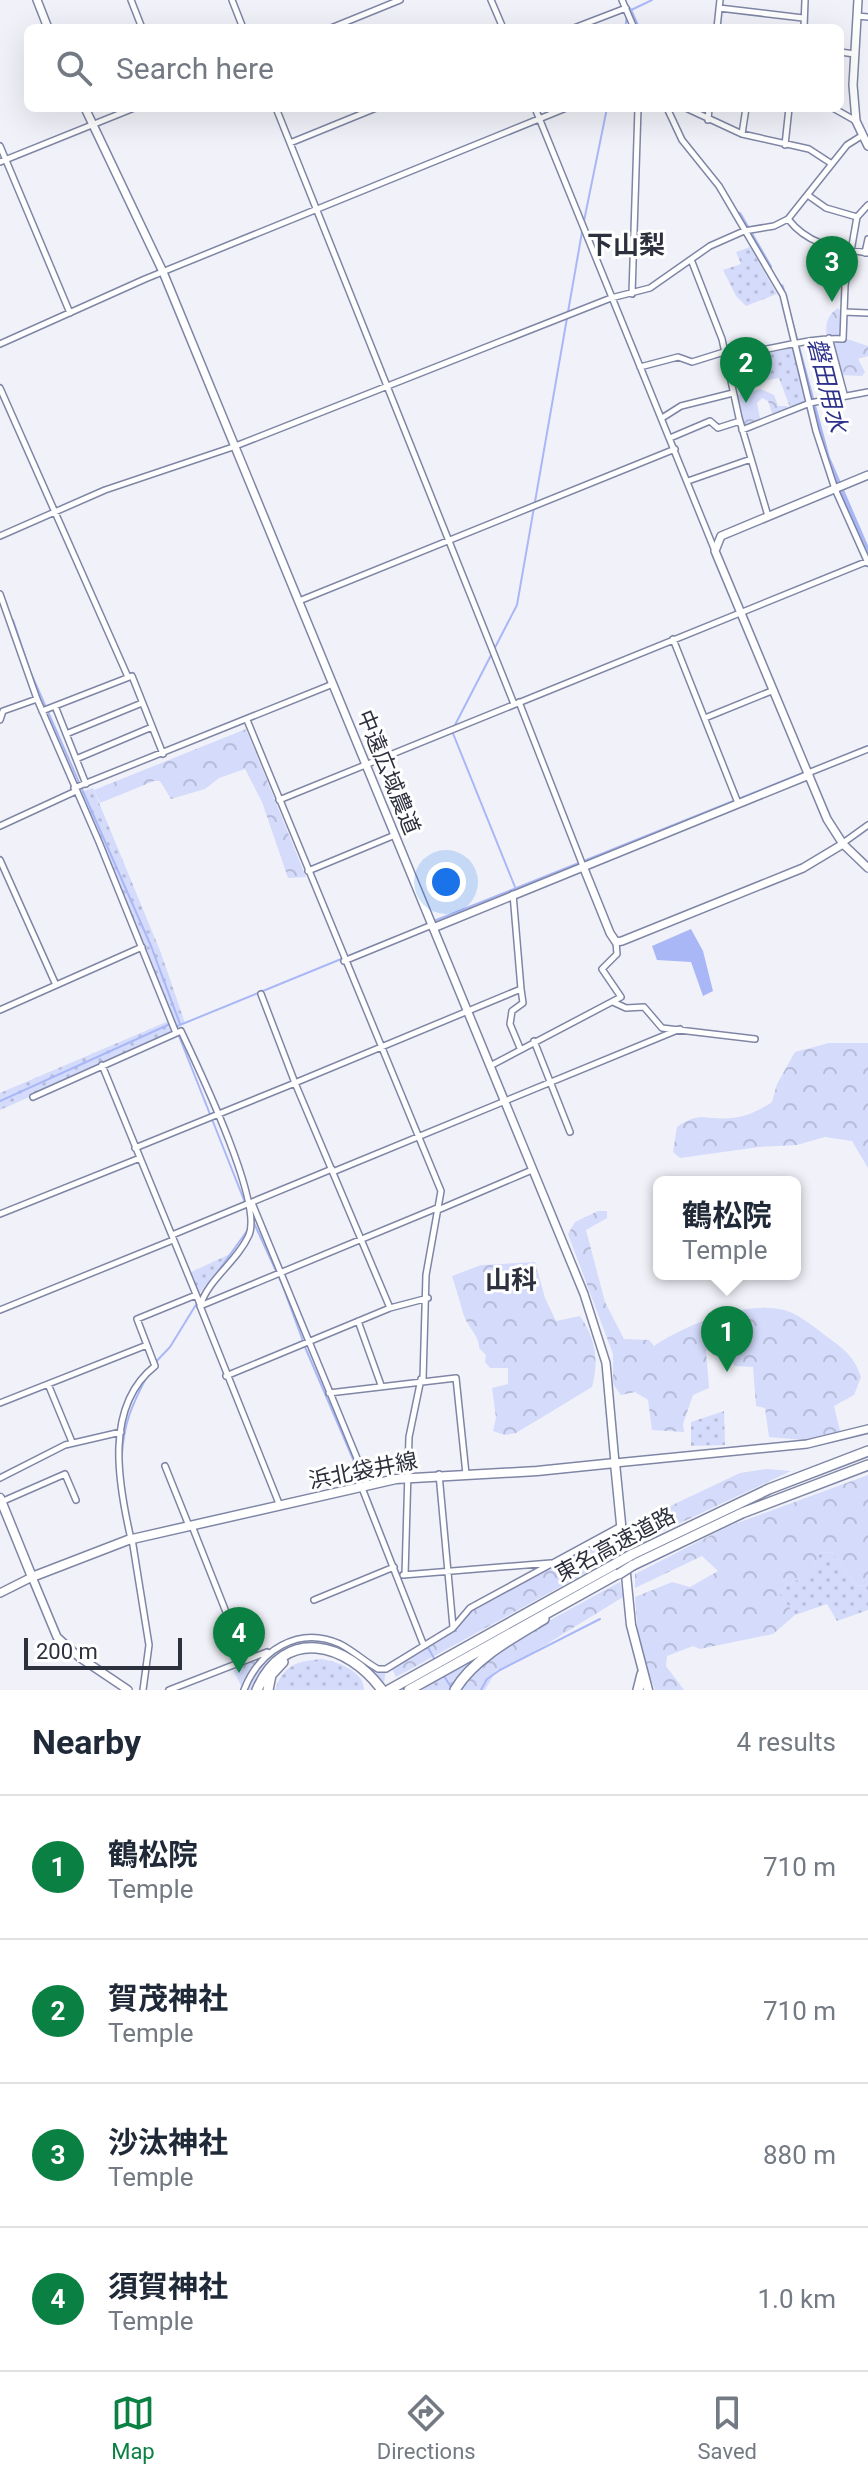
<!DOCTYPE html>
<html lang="en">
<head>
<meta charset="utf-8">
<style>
  :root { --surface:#fff; --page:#f6f6f7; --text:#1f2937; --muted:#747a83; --line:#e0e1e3; --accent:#0b8043 }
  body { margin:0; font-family:Roboto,"Noto Sans JP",sans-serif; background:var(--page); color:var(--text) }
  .scale { position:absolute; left:24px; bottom:20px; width:158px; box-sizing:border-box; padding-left:8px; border:4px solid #2d303d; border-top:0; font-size:22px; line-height:28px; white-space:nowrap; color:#2d303d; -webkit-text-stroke:6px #fff; paint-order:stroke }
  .you { position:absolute; left:446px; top:882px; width:28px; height:28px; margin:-20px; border:6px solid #fff; border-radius:50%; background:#1a73e8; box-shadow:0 0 0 12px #1a73e833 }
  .badge { display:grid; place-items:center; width:52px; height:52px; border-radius:50%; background:var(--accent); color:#fff; font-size:26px; font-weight:700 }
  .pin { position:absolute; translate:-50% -66px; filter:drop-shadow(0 2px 4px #0008) }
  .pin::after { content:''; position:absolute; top:42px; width:28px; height:24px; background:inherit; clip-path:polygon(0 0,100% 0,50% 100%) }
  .popup { position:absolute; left:653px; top:1176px; width:148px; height:104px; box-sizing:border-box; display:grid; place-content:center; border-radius:12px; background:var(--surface); filter:drop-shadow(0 2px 6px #0005); font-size:26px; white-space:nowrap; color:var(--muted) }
  .popup b { font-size:30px; color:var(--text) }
  .popup::after { content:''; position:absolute; left:50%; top:100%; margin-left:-16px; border:16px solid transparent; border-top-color:var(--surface) }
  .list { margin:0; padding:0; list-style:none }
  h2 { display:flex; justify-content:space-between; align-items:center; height:104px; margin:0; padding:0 32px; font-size:34px }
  h2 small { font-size:26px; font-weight:400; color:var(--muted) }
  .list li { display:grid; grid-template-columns:52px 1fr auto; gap:24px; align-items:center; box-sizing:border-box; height:144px; padding:0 32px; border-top:2px solid var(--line) }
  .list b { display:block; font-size:30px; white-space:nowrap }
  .list p { margin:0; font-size:26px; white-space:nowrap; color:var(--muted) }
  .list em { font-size:26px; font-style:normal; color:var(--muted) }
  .icon { flex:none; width:44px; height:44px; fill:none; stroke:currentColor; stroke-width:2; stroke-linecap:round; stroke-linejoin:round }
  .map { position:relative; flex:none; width:868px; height:1690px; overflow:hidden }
  .search { position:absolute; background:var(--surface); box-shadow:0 8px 32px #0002; left:24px; right:24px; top:24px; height:88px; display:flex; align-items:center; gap:20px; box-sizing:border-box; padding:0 28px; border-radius:12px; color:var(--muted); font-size:30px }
  .sheet { height:680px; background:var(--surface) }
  nav { display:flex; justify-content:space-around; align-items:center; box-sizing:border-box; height:112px; border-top:2px solid var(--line); background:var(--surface); font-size:22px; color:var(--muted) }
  nav a { display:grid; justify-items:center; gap:4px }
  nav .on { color:var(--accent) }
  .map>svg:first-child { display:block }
  .green { fill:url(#green-dots) }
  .forest { fill:url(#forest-crowns) }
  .water { fill:#a9b7f7 }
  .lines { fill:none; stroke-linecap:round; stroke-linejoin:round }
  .stream { stroke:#a9b7f7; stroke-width:2 }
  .canal { stroke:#a9b7f7; stroke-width:6 }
  .street-casing { stroke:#7f86a5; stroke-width:8 }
  .secondary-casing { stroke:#7f86a5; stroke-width:10 }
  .primary-casing { stroke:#7f86a5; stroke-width:11 }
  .highway-casing { stroke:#7f86a5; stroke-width:12 }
  .street { stroke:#fff; stroke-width:5 }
  .secondary { stroke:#fff; stroke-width:7 }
  .primary { stroke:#fff; stroke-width:8 }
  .highway { stroke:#fff; stroke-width:9 }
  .highway-bridge-casing { stroke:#7f86a5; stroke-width:12; stroke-linecap:butt }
  .highway-bridge { stroke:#fff; stroke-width:9 }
  .labels { text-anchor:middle; stroke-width:6; stroke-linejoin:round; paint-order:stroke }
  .street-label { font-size:22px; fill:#2d303d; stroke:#fff }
  .water-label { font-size:24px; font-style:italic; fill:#2e328c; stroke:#fff }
  .quarter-label { font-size:26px; font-weight:bold; fill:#2d303d; stroke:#fff }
</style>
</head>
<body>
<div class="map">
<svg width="868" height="1690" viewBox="0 0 868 1690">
  <defs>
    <pattern id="green-dots" width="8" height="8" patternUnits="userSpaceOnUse" patternTransform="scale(2)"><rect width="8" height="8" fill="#d4dbfb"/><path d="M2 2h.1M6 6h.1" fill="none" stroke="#b6bcd8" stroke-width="1.8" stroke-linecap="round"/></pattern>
    <pattern id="forest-crowns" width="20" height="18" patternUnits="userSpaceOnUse" patternTransform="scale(2)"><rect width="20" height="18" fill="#d4dbfb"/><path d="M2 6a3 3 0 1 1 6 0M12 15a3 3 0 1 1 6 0" fill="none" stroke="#b6bcd8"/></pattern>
  </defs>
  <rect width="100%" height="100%" fill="#f1f2f9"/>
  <!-- green -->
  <path class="green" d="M750 247 777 294 746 306 736 296 723 270 741 264 736 252Z
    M793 346 810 403 791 410 779 378 757 382 749 357Z
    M93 788 161 953 185 1023 176 1027 81 792Z
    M171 1020 176 1032 0 1110V1093Z
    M230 1254 199 1294 189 1273Z
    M724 1411 725 1445 691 1446V1422Z
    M832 1552 856 1586 868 1585V1610L837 1621 827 1604 795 1615 778 1592 811 1571 820 1553Z
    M474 1656 476 1659 456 1690H422Z
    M322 1659C338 1662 364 1671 364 1690H275C283 1665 297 1661 322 1659Z"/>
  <!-- forest -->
  <path class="forest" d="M838 308 844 314 847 339 868 346V356L858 359 865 372 862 376 839 375C833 353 814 323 838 308Z
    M761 389 774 395 778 406H787L788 411 772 413 768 401 762 398 757 403 761 424 742 430 734 396Z
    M246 729 306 877 288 878 262 802 245 769 219 778 205 789 171 799 160 781H154L100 803 94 790Z
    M829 1043H868V1168L852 1141 825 1137 797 1145 759 1147 680 1158 673 1152 677 1127C700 1110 708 1121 731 1118 746 1117 760 1110 772 1102L777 1084 795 1052Z
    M598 1211H607V1218L586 1230 605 1302 624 1339 649 1340 654 1346C685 1325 751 1297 790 1312 802 1317 816 1328 826 1336 844 1349 854 1356 861 1377L854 1395 834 1406 840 1431 804 1440 769 1437 765 1408 756 1406 753 1367 735 1366 722 1349 706 1350 709 1388 693 1395 683 1424 684 1432 652 1430 648 1400 635 1392 621 1395 613 1384V1354L568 1234 575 1222Z
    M535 1262 545 1298 556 1321 580 1316C596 1339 599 1362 592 1387L516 1433 505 1435 493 1431 496 1418 492 1388 508 1384V1368H490L485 1362 486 1355 479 1348C480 1336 467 1327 463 1313 460 1301 456 1289 452 1276L481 1265Z
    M766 1469 791 1471 629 1547 628 1526 740 1473Z
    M868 1475V1585L856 1586 832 1552 820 1553 811 1571 778 1592 795 1615 773 1634 700 1649 693 1646 667 1656 666 1666 684 1690H655L639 1649 635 1597 672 1582 690 1587 718 1571 702 1556 635 1588V1574L729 1526Z
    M617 1533 620 1554 396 1677 392 1669 450 1634 470 1608Z
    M620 1582 623 1597 529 1655 496 1671 485 1690H460C489 1649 575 1607 620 1582Z
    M312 1638 335 1642 381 1669H386L384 1683C340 1646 283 1619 259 1690H243L234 1671C250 1650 287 1644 312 1638Z"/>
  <!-- water -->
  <path class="water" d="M691 929 703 951 713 991 703 996 691 962 657 960 652 946Z"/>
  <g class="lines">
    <!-- stream -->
    <path class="stream" d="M629 11 652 0
      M625 28 627 17
      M584 221 607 108
      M568 312 582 232
      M13 620 30 671 151 946 180 1024
      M455 725 517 605 567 318
      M452 731 515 887
      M853 752 868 746
      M434 921 803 773
      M175 1027 395 937
      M179 1036 246 1205
      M0 1101 170 1024
      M253 1221 282 1284 303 1341
      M209 1284 247 1231
      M305 1347 362 1480
      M150 1368 170 1347 197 1303
      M122 1454C124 1423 132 1405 146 1378
      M366 1490 419 1627
      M136 1545 137 1555
      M426 1644 435 1660
      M444 1676 451 1687
      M481 1690 487 1679 500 1670 600 1619"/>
    <!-- canal -->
    <path class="canal" d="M629 10 637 28
      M739 215 769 267
      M781 287 827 458 868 553"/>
    <!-- street casing -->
    <g class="street-casing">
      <path id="street" d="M131 0 142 28
        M232 0 243 28
        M491 0 503 28
        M622 0 634 28
        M719 8 803 18
        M857 16 868 17
        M331 28 400 0
        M574 28 626 8
        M717 28 720 0
        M804 28 805 0
        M840 52 855 54
        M276 108 514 704
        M535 108 715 551
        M667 108 682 140 719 186 783 295 816 431 835 489 868 563
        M686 108 742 134 809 149 832 164
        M833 108 856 121
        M708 120 709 108
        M742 134 746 108
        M290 143 376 108
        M785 145 789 108
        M0 146 70 313
        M0 162 134 108
        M809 196 826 208 857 217 868 205
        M788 219C809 246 836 248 868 253
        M865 253 868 239
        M692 262 722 339 739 418 768 516
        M632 294 638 108
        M844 312 868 313
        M829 338 844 394
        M0 344 145 279 566 108
        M724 354C765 354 801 337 843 339L845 285 857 217
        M640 367 678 357 692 362 724 352
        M0 388 128 677
        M662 418 681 406 733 393
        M742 430 810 403 868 392
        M670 438 710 421 718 428 740 421
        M688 481 751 459
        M0 536 105 490 233 447 611 298 650 288 710 246 744 231 774 226 788 219 847 145 863 135
        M0 594 37 699 99 842 176 1033
        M299 601 675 449
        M673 639 738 803
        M519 702 583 866
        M55 706 86 784
        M42 711 132 676 163 754
        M705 718 774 690
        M0 720 3 711 37 699
        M247 720 441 1191 426 1275 423 1379
        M66 734 142 703
        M76 759 152 727
        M808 773 868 749
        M74 788 333 684
        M279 800 868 561
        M0 826 76 791
        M843 843 868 825
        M0 860 56 985
        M308 871 395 835
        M344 961 432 925
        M261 994 295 1083 390 1308
        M613 1002 626 1008 644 1007 662 1028 755 1039
        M0 1010 142 947
        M534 1041 570 1132
        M520 1048 510 1024 512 1011 523 1003 521 989
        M102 1065 200 1304
        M490 1066 621 997 602 969 617 954 616 942
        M297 1082 521 989 513 894
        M33 1097 181 1031C198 1067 263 1202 249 1235 237 1262 209 1278 200 1306
        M135 1148 295 1083
        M335 1171 680 1029
        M252 1203 368 1485
        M438 1210 532 1170
        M0 1214 140 1158
        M172 1235 332 1169
        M0 1310 173 1240
        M358 1321 381 1385
        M226 1376 390 1308 428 1298
        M48 1384 72 1442
        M329 1393 456 1378 466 1474
        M0 1403 147 1345
        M165 1466 189 1526
        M439 1474 453 1627
        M0 1478 65 1445 121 1432
        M362 1488 424 1646
        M1 1502 65 1474 76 1500
        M280 1506 200 1306 437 1208
        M192 1526 245 1660
        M131 1539C118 1483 104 1406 155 1366L137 1319 196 1295
        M132 1539 149 1645 143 1690
        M403 1575 551 1563
        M405 1575 409 1437 421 1379
        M314 1600 394 1567
        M169 1690 267 1652
        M244 1690C259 1651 298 1625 340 1644 354 1651 365 1662 378 1669H386L453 1628 470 1608 621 1526"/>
    </g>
    <!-- secondary casing -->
    <g class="secondary-casing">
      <path id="secondary" d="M37 0 48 28
        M858 0 853 85 856 121 868 146
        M85 108 163 272 584 1294 606 1363 615 1463 807 1444 868 1429
        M868 475 721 536 715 551 827 819 843 844 868 868
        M583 866 610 933 616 942 622 941 803 868 843 844
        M433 928 809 775
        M0 1593 32 1577 57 1637 79 1657 128 1690"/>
    </g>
    <!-- primary casing -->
    <g class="primary-casing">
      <path id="primary" d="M0 1498 32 1577 128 1540 396 1479 537 1471 615 1463 631 1625 648 1690"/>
    </g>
    <!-- highway casing -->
    <g class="highway-casing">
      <path id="highway" d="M631 1555 769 1489 868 1451
        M633 1565 742 1513 868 1465
        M257 1690C284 1626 347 1642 382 1690
        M268 1690 271 1675 283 1662
        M389 1690 617 1563
        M409 1690 619 1573
        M455 1690C473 1659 514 1637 544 1619
        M638 1690 642 1674"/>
    </g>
    <!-- street -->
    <use href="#street" class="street"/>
    <!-- secondary -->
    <use href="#secondary" class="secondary"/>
    <!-- primary -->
    <use href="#primary" class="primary"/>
    <!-- highway -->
    <use href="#highway" class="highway"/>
    <!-- highway-bridge casing -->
    <g class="highway-bridge-casing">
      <path id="highway-bridge" d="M617 1563 631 1555
        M619 1574 633 1565"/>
    </g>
    <!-- highway-bridge -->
    <use href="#highway-bridge" class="highway-bridge"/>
  </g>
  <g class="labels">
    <!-- street labels -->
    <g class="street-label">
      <text transform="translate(389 772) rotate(68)" y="8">中遠広域農道</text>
      <text transform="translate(363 1470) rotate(-11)" y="8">浜北袋井線</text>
      <text transform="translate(615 1544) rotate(-28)" y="8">東名高速道路</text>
    </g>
    <!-- water labels -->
    <g class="water-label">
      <text transform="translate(827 385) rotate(76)" y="8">磐田用水</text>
    </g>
    <!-- quarter labels -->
    <g class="quarter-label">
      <text x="626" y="254">下山梨</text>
      <text x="511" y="1289">山科</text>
    </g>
  </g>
</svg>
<div class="scale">200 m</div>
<div class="you"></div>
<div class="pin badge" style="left:727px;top:1372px">1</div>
<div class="popup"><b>鶴松院</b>Temple</div>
<div class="pin badge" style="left:746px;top:403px">2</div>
<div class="pin badge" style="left:832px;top:302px">3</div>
<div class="pin badge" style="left:239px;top:1673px">4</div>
<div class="search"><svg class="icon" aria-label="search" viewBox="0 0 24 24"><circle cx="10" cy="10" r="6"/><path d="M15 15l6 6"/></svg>Search here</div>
</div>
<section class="sheet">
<h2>Nearby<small>4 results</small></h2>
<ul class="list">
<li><span class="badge">1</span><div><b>鶴松院</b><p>Temple</p></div><em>710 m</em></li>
<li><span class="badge">2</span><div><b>賀茂神社</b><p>Temple</p></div><em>710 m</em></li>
<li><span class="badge">3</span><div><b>沙汰神社</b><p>Temple</p></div><em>880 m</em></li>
<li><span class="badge">4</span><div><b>須賀神社</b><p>Temple</p></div><em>1.0 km</em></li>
</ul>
</section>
<nav>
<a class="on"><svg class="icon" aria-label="map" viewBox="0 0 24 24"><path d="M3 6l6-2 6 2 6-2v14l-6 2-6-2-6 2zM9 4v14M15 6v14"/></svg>Map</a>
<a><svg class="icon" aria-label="directions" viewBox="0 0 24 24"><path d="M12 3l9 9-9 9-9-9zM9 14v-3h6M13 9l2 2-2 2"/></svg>Directions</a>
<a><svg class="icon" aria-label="saved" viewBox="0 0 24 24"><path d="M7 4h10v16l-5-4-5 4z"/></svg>Saved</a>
</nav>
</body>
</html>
